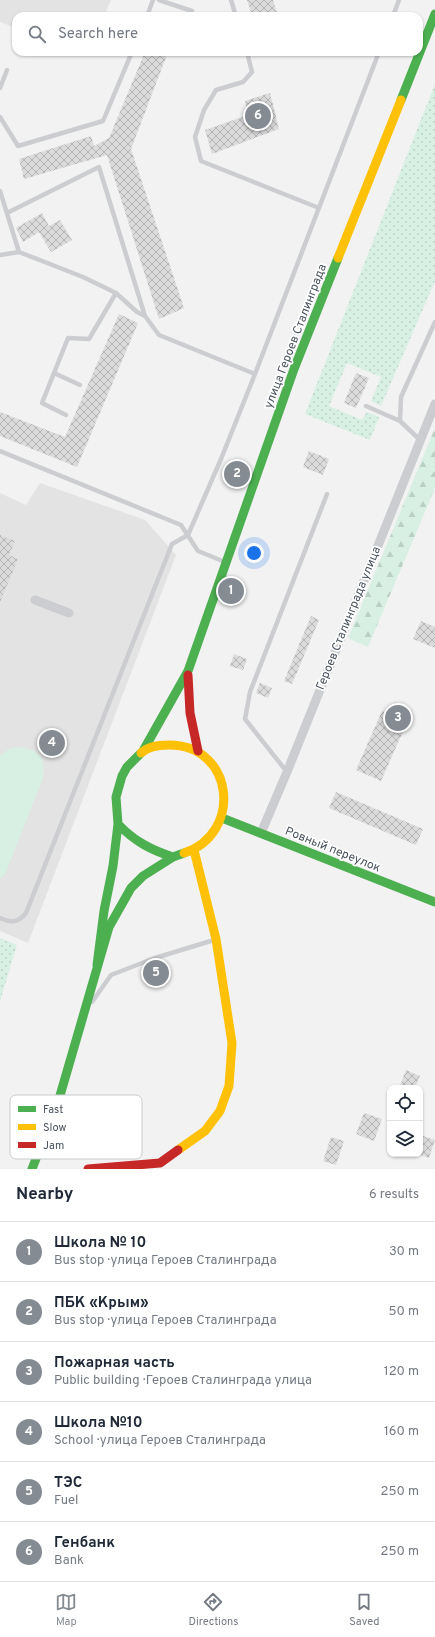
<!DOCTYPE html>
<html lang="en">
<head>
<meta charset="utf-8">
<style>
  :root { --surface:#fff; --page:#f2f2f3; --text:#1f2937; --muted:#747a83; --line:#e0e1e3; --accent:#858b92 }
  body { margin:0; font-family:Overpass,sans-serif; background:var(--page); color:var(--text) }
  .controls { position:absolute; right:12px; bottom:12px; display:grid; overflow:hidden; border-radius:8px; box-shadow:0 1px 3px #0004 }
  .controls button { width:36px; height:36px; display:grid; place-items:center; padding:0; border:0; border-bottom:1px solid var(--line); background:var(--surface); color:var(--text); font:20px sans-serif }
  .you { position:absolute; left:254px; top:553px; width:14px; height:14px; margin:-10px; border:3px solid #fff; border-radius:50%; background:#1a73e8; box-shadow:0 0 0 6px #1a73e833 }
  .badge { display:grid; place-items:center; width:26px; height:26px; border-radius:50%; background:var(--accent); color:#fff; font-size:13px; font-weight:700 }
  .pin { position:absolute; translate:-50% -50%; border:2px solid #fff; box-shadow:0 1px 4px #0006 }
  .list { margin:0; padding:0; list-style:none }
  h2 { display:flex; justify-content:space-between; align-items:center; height:52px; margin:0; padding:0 16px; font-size:17px }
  h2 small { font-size:13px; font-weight:400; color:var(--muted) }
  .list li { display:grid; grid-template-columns:26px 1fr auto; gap:12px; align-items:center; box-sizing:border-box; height:60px; padding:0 16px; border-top:1px solid var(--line) }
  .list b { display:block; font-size:15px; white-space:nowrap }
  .list p { margin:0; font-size:13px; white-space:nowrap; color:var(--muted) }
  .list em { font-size:13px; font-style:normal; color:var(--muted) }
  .icon { flex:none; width:22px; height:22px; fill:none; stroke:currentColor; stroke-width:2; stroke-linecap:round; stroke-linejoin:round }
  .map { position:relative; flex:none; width:435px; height:1169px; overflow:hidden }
  .search { position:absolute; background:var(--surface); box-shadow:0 1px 3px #0004; left:12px; right:12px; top:12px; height:44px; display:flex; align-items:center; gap:10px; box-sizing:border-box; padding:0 14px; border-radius:12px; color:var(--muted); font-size:15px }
  .sheet { height:412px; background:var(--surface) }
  nav { display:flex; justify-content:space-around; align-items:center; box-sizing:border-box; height:56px; border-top:1px solid var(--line); background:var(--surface); font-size:11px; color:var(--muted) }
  nav a { display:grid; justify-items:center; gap:2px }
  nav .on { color:var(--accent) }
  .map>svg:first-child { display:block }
  .education { fill:#e4e3e4 }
  .forest { fill:url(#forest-firs) }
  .park { fill:url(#park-dots) }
  .pitch { fill:#d8f0e3 }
  .building { fill:url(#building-cross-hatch) }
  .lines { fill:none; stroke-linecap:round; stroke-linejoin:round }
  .lane { stroke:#cccdd0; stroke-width:4.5 }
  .street { stroke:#cccdd0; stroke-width:9 }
  .fast { stroke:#4caf50; stroke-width:9 }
  .slow { stroke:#ffc107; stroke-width:9 }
  .jam { stroke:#c62828; stroke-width:9 }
  .labels { text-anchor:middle; stroke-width:3.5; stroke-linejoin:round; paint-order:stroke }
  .street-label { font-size:12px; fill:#4a535e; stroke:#fff }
  .key { fill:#fff; stroke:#c9cbcf; stroke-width:1 }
  .key-label { font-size:11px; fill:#4a535e }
</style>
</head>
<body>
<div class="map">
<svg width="435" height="1169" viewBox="0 0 435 1169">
  <defs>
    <pattern id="forest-firs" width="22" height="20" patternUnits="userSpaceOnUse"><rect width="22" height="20" fill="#d8f0e3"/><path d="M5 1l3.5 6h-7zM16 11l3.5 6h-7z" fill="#bbd0c5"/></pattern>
    <pattern id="park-dots" width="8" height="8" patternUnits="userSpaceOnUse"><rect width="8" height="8" fill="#d8f0e3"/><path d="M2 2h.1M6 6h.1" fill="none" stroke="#bbd0c5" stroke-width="1.8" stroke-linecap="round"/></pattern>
    <pattern id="building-cross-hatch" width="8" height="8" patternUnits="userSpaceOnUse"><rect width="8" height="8" fill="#dbdbdc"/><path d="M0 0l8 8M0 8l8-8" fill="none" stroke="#b4b4b6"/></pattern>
  </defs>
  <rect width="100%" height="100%" fill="#f2f2f2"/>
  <!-- education -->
  <path class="education" d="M0 0H111L104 16H16V28L0 22Z
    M40 483 145 520 176 555 28 943 0 931V493L26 505Z"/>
  <!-- forest -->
  <path class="forest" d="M435 428V488L368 647 348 638Z"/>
  <!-- park -->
  <path class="park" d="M435 84V281L381 406 371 401 381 377 347 363 329 406 362 420 367 412 379 417 370 440 305 414Z
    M0 938 17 945 0 1001Z"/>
  <!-- pitch -->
  <path class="pitch" d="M19 747C39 750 46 757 43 778L6 872 0 879V756L10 748Z"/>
  <!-- building -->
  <path class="building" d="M247 0H273L278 16H252Z
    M145 52H168L131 149 184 308 159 319 107 155 24 179 19 159 91 136 94 146 109 138Z
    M270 93 279 129 212 154 205 130 248 115 245 101Z
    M42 213 49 226 60 220 72 240 51 252 39 232 23 242 16 228Z
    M119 314 138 323 77 467 0 436V412L65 437Z
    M356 373 369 378 356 408 344 403Z
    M309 451 329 459 323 475 303 467Z
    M0 535 15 541 9 555 18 559 0 602Z
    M311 616 319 620 292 684 284 681Z
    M421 621 435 627V648L413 639Z
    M234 654 247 659 243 670 230 666Z
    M260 683 272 688 268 698 256 693Z
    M395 702 412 711 381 781 356 770 382 711 389 714Z
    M336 792 423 829 416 845 329 808Z
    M406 1070 420 1076 415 1088H399Z
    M364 1113 382 1119 374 1141 356 1134Z
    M420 1135 435 1140 429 1158 420 1155Z
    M331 1137 344 1141 336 1165 323 1161Z"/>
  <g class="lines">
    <!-- lane -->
    <path class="lane" d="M159 0 192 11 191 16
      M231 0 236 16
      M147 16 153 0
      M393 16 399 0
      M247 52 252 72 243 82 216 90 204 110 195 137 201 161 319 208
      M0 88 7 70
      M0 117 18 146 103 121 132 52
      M0 191 19 252 83 277 116 293 137 312 145 316 159 335 255 374
      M7 213 99 167 145 316
      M0 255 19 252
      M54 373 80 385
      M366 406 400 421
      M66 415 42 403 68 338 89 339 116 293
      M419 439 400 421 401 397 435 322
      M0 451 181 525 198 551 225 562
      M287 772 245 719 250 692 327 494
      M0 918C11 923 18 923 26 913L172 544 188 535 221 459 255 374 379 52
      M92 1002 111 975 155 958 214 940"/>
    <!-- street -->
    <path class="street" d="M35 600 69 613
      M261 833 287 772 435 404"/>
    <!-- fast -->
    <path class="fast" d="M401 100 435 14
      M143 751 188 671 294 369 338 258
      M222 818 435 902
      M118 824C134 841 151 850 173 857
      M97 965 104 911 113 866 118 824 116 797 122 776 127 767 141 753
      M32 1169 59 1099 109 927 131 888 143 876 173 857 184 853"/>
    <!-- slow -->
    <path class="slow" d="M338 258 401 100
      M141 753C148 746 159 745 169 745 235 745 243 834 184 853
      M178 1150 205 1131 220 1111 229 1086 232 1043 216 939 194 850"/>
    <!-- jam -->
    <path class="jam" d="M188 675 190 713 198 751
      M88 1169 160 1163 178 1150"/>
  </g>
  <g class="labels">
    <!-- street labels -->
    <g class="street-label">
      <text transform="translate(295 336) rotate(-69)" y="4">улица Героев Сталинграда</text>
      <text transform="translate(348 618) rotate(-68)" y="4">Героев Сталинграда улица</text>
      <text transform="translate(333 849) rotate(22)" y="4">Ровный переулок</text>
    </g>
  </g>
  <!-- legend -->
  <rect x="10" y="1095" width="132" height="64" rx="6" class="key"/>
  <rect x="18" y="1106" width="18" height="6" fill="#4caf50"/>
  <rect x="18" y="1124" width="18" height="6" fill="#ffc107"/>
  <rect x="18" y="1142" width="18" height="6" fill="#c62828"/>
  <g class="key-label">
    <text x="43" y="1113">Fast</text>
    <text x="43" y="1131">Slow</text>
    <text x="43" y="1149">Jam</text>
  </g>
</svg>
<div class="controls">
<button><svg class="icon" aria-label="locate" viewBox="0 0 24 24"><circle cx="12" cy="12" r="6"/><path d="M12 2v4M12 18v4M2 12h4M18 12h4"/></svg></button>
<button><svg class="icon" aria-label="layers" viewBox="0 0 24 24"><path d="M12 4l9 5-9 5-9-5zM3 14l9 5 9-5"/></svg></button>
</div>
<div class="you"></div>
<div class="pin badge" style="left:231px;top:591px">1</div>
<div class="pin badge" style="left:237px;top:474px">2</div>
<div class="pin badge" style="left:398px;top:718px">3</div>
<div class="pin badge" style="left:52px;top:743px">4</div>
<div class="pin badge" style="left:156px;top:973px">5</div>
<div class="pin badge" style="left:258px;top:116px">6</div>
<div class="search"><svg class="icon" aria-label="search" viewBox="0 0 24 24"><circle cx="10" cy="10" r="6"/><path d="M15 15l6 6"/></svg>Search here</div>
</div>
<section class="sheet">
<h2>Nearby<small>6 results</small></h2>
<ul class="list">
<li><span class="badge">1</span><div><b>Школа № 10</b><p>Bus stop · улица Героев Сталинграда</p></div><em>30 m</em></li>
<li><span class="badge">2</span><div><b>ПБК «Крым»</b><p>Bus stop · улица Героев Сталинграда</p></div><em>50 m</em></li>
<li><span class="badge">3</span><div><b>Пожарная часть</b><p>Public building · Героев Сталинграда улица</p></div><em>120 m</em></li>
<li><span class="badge">4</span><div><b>Школа №10</b><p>School · улица Героев Сталинграда</p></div><em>160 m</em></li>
<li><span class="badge">5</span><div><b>ТЭС</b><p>Fuel</p></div><em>250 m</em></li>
<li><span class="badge">6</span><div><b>Генбанк</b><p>Bank</p></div><em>250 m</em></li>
</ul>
</section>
<nav>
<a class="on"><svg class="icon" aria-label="map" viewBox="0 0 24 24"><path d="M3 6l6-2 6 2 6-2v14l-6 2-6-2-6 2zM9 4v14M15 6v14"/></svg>Map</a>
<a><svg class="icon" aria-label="directions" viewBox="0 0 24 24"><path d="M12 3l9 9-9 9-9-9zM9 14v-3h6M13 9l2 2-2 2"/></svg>Directions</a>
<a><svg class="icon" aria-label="saved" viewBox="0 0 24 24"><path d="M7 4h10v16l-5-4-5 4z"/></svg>Saved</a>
</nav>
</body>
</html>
